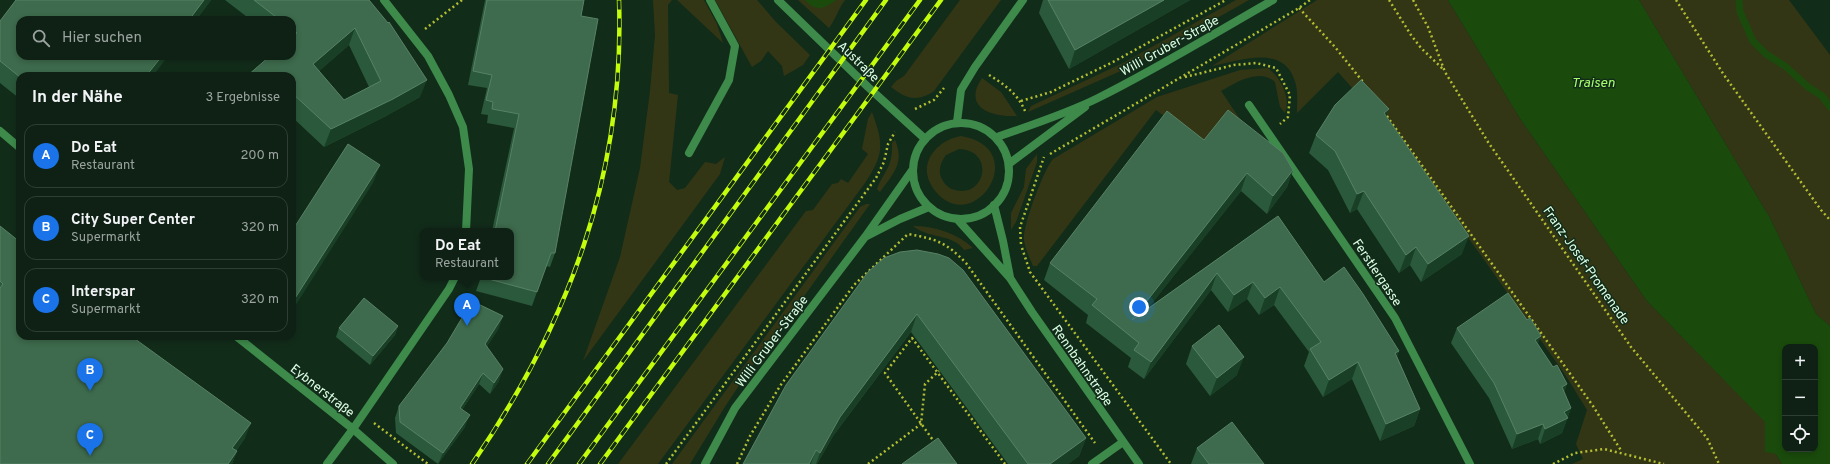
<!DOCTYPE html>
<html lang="de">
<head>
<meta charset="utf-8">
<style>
  :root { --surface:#0e2114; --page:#1c2e22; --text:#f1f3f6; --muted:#9ba3a0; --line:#2e3e34; --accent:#1a73e8 }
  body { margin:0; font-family:Overpass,sans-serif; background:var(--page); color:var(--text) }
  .controls { position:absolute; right:12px; bottom:12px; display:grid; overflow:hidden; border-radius:8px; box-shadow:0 2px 6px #0003 }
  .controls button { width:36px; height:36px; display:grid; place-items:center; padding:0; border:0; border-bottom:1px solid var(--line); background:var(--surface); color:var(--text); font:20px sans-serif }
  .you { position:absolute; left:1139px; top:307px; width:14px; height:14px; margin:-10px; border:3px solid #fff; border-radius:50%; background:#1a73e8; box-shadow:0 0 0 6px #1a73e833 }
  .badge { display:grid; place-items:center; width:26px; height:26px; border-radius:50%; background:var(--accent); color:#fff; font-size:13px; font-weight:700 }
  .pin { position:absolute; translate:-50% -33px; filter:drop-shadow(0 1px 2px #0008) }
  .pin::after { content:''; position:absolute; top:21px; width:14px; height:12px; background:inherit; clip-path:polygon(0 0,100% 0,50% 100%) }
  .popup { position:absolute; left:420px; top:228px; width:94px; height:52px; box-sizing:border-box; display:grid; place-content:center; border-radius:8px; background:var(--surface); filter:drop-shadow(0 1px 3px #0005); font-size:13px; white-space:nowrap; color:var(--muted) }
  .popup b { font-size:15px; color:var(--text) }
  .popup::after { content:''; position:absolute; left:50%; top:100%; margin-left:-8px; border:8px solid transparent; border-top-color:var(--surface) }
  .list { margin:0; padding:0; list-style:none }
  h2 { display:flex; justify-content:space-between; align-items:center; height:52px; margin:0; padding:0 16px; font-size:17px }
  h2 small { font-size:13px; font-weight:400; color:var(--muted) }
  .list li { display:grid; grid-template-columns:26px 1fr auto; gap:12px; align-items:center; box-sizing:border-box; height:64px; margin:0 8px 8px; padding:0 8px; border:1px solid var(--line); border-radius:12px }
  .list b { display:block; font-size:15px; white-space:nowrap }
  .list p { margin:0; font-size:13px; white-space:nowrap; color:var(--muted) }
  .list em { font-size:13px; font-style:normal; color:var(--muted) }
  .icon { flex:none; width:22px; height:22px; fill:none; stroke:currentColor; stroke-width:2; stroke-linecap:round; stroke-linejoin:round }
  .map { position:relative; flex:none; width:1830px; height:464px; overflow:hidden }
  .search { position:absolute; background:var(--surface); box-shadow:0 2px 6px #0003; left:16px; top:16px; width:280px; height:44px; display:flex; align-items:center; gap:10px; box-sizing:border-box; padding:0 14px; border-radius:12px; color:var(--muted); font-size:15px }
  .panel { position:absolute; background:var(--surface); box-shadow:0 2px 6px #0003; left:16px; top:72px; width:280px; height:268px; border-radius:12px }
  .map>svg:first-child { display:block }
  .green { fill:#333615; fill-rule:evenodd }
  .water { fill:#1a4b0c; fill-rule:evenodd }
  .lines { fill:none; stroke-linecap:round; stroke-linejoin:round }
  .stream { stroke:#1a4b0c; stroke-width:7 }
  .path { stroke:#b3be32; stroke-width:2.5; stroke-dasharray:2 3; stroke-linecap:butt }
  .service { stroke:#3d8a4b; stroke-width:8 }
  .minor { stroke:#3d8a4b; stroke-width:8 }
  .tertiary { stroke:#3d8a4b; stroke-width:8 }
  .rail-casing { stroke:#c3fd0b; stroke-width:4.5 }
  .rail { stroke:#122c1a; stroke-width:3; stroke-dasharray:9; stroke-linecap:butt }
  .wall { fill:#2b593b; fill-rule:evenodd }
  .shaded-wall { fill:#194026 }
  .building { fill:#3e6b4d; stroke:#578265; fill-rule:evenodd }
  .labels { text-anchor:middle; stroke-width:3; stroke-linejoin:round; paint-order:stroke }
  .street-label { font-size:13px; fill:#ddffe6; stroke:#122c1a }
  .water-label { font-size:14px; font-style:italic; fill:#a6fe6c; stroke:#122c1a }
</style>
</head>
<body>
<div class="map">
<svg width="1830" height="464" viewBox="0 0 1830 464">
  <rect width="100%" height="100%" fill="#122c1a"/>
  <!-- green -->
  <path class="green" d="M653 0H672L668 5 669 93 678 95 669 182 677 190 685 188 705 162 716 164 725 157 720 174 583 361 620 257 640 168 650 91 655 36Z
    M677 0H704L717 24 723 43Z
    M715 0H757L776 22 810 55 803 65 784 76 782 66 768 51 761 61 752 67Z
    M798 0H845C838 9 836 19 829 28Z
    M960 0H1001L934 91C917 103 905 98 891 87L896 81 904 76Z
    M1236 0H1249L1132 66 1028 112 1031 106 1123 63Z
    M1317 0H1448L1521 120 1647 301 1766 422 1765 451 1776 454 1782 464H1572L1583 459 1576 444 1587 410 1566 376 1480 254 1385 125 1338 72 1297 113C1297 104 1298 94 1296 85 1286 43 1242 60 1212 66Z
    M1639 0H1789L1830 55V326L1816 314 1770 218Z
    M1268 68C1281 78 1291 97 1285 113L1280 107 1275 82C1259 68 1237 82 1221 91L1273 168 1206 147 1156 110 1037 266H1033C1030 258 1025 249 1024 240 1022 227 1044 169 1053 159L1157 97 1240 70Z
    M982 78 1001 92 1017 116C992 117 962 108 982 78Z
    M872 112C884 145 884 154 865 183L658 464H618L806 211 813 210 832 184 838 183 841 179 848 183 868 154 862 149 868 119Z
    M961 136C1035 149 971 242 933 188 916 164 937 140 961 136ZM959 149C995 150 986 198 955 190 950 189 946 186 943 181 937 172 940 163 946 155Z
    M895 140C905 163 893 174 880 192L877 189C885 169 893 168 892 143Z
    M1037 154V162L1016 222 1011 230V213L1024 187 1026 169Z
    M866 204H870L805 295 757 359 726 405 690 464H672L860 207Z
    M913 226C934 226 957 233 973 248L964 250C952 233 928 239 913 226Z"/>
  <!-- water -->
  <path class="water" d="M805 0H836C824 9 816 12 805 0Z
    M1448 0H1639L1770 218 1816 314 1830 326V464H1782L1776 454 1765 452V422L1647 301 1521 120ZM1785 347H1815V449H1785Z"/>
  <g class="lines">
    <!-- stream -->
    <path class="stream" d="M1739 0 1740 12 1753 41 1766 54 1785 66 1808 87 1822 96 1830 107"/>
    <!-- path -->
    <path class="path" d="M1389 0 1411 35 1421 48 1444 70
      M1413 0 1428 27 1445 72 1488 142 1631 347 1707 438 1719 464
      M1676 0 1724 75 1821 210 1830 220
      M1299 8 1335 47 1363 82
      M425 29 462 0
      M989 75C1004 84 1018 94 1025 111
      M1185 77 1234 65 1256 63 1276 68 1290 95 1288 117 1280 124
      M1021 101 1051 92 1113 62 1226 0
      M915 109 934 100 944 88
      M1384 112 1593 406 1622 452
      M1050 154 1299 8 1310 0
      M1021 244 1020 227 1044 157
      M1022 248 1030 272 1171 464
      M374 423 428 464
      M935 443 885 373 912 338 1005 464
      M666 464 876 178 884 162 888 144 895 132
      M737 464 750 436 780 386 854 285 908 234C936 239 946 242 966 263L1095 443
      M868 464 921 424 925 384 939 371
      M1553 464 1575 453 1604 449 1664 464"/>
    <!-- service -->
    <path class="service" d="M957 122 961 90 975 67 1023 0
      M689 153 729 80 735 46 710 0"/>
    <!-- minor -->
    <path class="minor" d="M384 0 428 56 449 95 463 127 469 169 466 231
      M778 0 868 87 924 138
      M1249 105 1395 318 1470 464
      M994 205 1003 241 1010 277
      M958 220 1010 278 1032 312 1139 464
      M327 464 353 429 449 289 455 277
      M1092 464 1123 442"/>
    <!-- tertiary -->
    <path class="tertiary" d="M913 171a48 48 0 1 1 96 0a48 48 0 1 1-96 0Z
      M0 131 20 148
      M997 137C1031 125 1066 114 1098 98 1158 68 1215 33 1273 0
      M1010 163 1085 107
      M867 236 900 219 929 207
      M236 336 353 429 393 464
      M705 464 735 408 865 237 913 169"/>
    <!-- rail casing -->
    <g class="rail-casing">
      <path id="rail" d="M472 464C569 323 625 173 619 0
        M527 464 866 0
        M548 464 886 0
        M579 464 920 0
        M600 464 941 0"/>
    </g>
    <!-- rail -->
    <use href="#rail" class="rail"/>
  </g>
  <!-- wall -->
  <path class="wall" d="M16 0H211L196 20 20 76V99L0 83V21Z
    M225 0H369L420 97 386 116 324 147 292 117V20H251ZM349 45 369 87 344 100 319 71Z
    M485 0H584L581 16 555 253 550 267 546 266 532 306 476 291 481 277 511 231H492L514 128 487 123 488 115 481 114 487 88 468 85Z
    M1043 0H1190L1069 69 1039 13Z
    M1386 116 1462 254 1421 282 1410 265 1399 273 1357 209 1350 213 1328 170 1309 153 1316 135Z
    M1204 140 1293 170 1287 187 1267 214 1241 191 1148 308 1278 216 1324 282 1399 351 1397 356 1420 409 1414 426 1380 441 1352 379 1323 397 1304 366 1309 352 1274 305 1259 315 1247 299 1228 312 1211 290 1144 379 1128 367 1131 358 1086 323 1088 315 1044 280 1050 263Z
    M0 226 245 438 236 451H237L232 464H0Z
    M868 272 1086 438 1079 456 1068 464H1008L911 332 833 436 817 464H743Z
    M398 326 395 335 370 365 336 337 339 328Z
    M499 328 487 346 499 381 490 394 479 384 462 410 465 427 438 464 396 433 395 418 399 406Z
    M1457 328 1538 344 1553 367 1567 384 1564 392 1571 408 1562 433 1540 444 1538 439 1512 449 1489 398 1451 343Z
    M1192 346 1237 375 1210 396 1186 364Z
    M1197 448 1264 464H1191Z"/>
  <!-- shaded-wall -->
  <path class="shaded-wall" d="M204 0H211L196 20H189Z
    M1164 0H1190L1069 69 1075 50Z
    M355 28 349 45 307 82 313 64Z
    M162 56H168L153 76H146Z
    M427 80 420 97 386 116 324 147 331 129Z
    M1389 109 1382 127 1384 113Z
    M380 165 373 183 292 311V303Z
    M1293 170 1287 187 1267 214 1273 196Z
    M1247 173 1241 191 1128 334 1132 320Z
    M1364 191 1357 209 1350 213 1357 194Z
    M1469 236 1462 254 1421 282 1428 264Z
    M1416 247 1410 265 1399 273 1406 255Z
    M1217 273 1211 290 1144 379 1151 362Z
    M1253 282 1247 299 1228 312 1234 295Z
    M1280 287 1274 305 1259 315 1265 298Z
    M917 314 911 332 833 436 817 464H816L820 453 840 417Z
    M503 316 499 328 481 355 485 344Z
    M398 326 395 335 370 365 373 356Z
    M1541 336 1535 351V340Z
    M1399 351 1392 368 1395 353Z
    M1244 357 1237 375 1210 396 1217 378Z
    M1358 362 1352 379 1323 397 1329 380Z
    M503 369 499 381 490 394 494 383Z
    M483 373 479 384 456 419 460 408Z
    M1567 384 1561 399 1562 387Z
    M1571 408 1562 433 1540 444 1545 429 1564 412Z
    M1420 409 1414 426 1380 441 1386 424Z
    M470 415 465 427 438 464 443 453Z
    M251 423 245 438 227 463 232 448Z
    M1543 424 1538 439 1512 449 1517 434Z
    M1086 438 1079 456 1068 464H1050Z
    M816 450 811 464H809Z
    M237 451 232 464H228Z"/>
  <!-- building -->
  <path class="building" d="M16 0H204L189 20H20V56H162L146 76H20V77L0 61V21Z
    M254 0H369L388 23 389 22 427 80 393 99 331 129 292 93V76H247L270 56H292V37L297 33 292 29V20H280ZM355 28 381 81 344 100 313 64Z
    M487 0H584L581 16 598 19 555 253H551L537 292 481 277H511V231H495L519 114 492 109 493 102 486 100 492 75 473 71Z
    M1048 0H1164L1075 50Z
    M1361 80 1389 109 1384 113 1469 236 1428 264 1416 247 1406 255 1364 191 1357 194 1335 151 1316 135 1335 105Z
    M1228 110 1283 153 1293 170 1273 196 1247 173 1132 320 1278 216 1324 282 1344 267 1363 294 1399 351 1395 353 1420 409 1386 424 1358 362 1329 380 1310 349 1321 342 1280 287 1265 298 1253 282 1234 295 1217 273 1151 362 1134 350 1139 343 1092 305 1097 299 1050 263 1167 111 1204 140Z
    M348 144 380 165 292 303V231Z
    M0 226 20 242V336H131L251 423 232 448 237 451 228 464H0V288L3 284 0 281Z
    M917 250 938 254 949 258 963 270 1086 438 1050 464H1028L917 314 840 417 820 453 816 450 809 464H743L786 385 868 272 884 258 900 252Z
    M1508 293 1527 320 1530 318 1541 336 1535 340 1553 367 1557 365 1567 384 1562 387 1571 408 1564 412 1568 418 1545 429 1543 424 1517 434 1494 383 1457 328Z
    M364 298 398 326 373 356 339 328Z
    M472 301 503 316 485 344 503 369 494 383 483 373 460 408 470 415 443 453 400 422 399 406 447 343Z
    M1219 325 1244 357 1217 378 1192 346Z
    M1232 422 1264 464H1209L1197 448Z
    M938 438 957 464H902Z"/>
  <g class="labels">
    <!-- street labels -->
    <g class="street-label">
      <text transform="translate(1169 45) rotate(-29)" y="5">Willi Gruber-Straße</text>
      <text transform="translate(859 61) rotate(44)" y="5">Austraße</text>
      <text transform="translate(1587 265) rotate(55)" y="5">Franz-Josef-Promenade</text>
      <text transform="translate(1378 272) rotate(56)" y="5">Ferstlergasse</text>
      <text transform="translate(771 341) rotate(-53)" y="5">Willi Gruber-Straße</text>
      <text transform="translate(1083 365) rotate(55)" y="5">Rennbahnstraße</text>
      <text transform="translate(323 390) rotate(38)" y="5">Eybnerstraße</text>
    </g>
    <!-- water labels -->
    <g class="water-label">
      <text x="1593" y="87">Traisen</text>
    </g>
  </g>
</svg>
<div class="controls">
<button>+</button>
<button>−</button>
<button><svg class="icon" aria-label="locate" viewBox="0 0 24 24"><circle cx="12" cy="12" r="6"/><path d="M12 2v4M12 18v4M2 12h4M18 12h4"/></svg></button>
</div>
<div class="you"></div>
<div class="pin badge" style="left:467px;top:326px">A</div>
<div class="popup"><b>Do Eat</b>Restaurant</div>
<div class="pin badge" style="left:90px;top:391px">B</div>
<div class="pin badge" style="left:90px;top:456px">C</div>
<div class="search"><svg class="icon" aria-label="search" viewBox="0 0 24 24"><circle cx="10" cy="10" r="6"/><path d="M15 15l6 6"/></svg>Hier suchen</div>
<section class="panel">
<h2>In der Nähe<small>3 Ergebnisse</small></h2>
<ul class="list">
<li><span class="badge">A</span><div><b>Do Eat</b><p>Restaurant</p></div><em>200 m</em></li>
<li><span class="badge">B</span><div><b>City Super Center</b><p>Supermarkt</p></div><em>320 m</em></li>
<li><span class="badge">C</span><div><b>Interspar</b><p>Supermarkt</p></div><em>320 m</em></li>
</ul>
</section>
</div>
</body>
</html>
